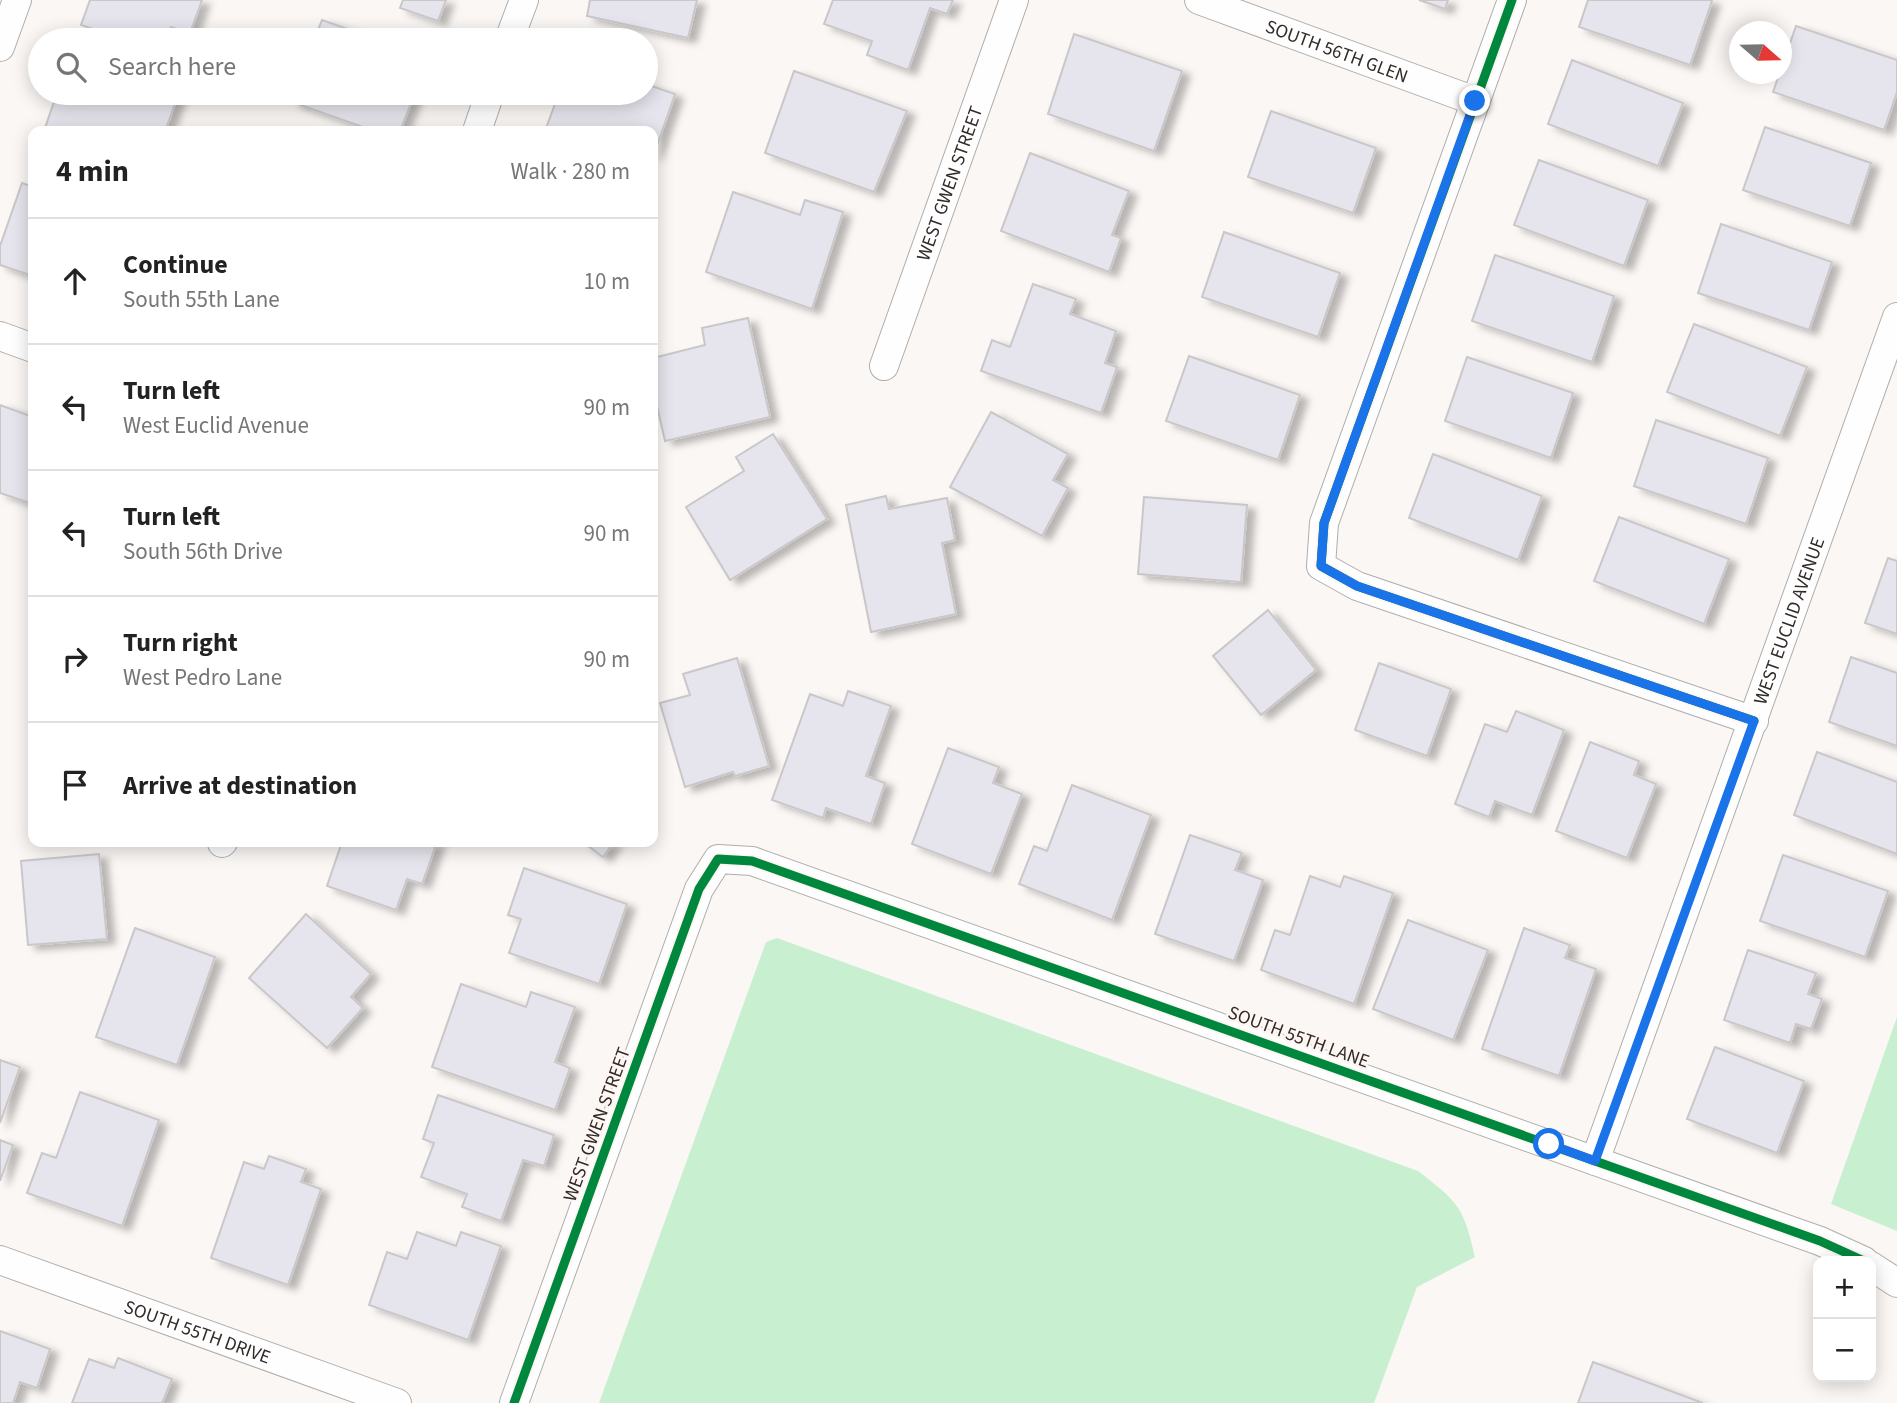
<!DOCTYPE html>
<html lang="en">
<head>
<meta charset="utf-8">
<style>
  :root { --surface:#fff; --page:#f6f6f6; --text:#222; --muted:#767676; --line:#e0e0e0 }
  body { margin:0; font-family:"Source Sans 3",sans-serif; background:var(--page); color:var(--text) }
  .controls { position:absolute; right:21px; bottom:21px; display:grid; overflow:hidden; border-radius:14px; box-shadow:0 4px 18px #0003 }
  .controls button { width:63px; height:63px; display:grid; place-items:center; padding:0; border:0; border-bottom:2px solid var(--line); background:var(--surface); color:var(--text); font:35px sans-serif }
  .compass { position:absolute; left:1729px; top:21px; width:63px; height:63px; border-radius:50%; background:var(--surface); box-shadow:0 4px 18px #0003; rotate:110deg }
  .stop { position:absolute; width:21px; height:21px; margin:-16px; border:5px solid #1a73e8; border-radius:50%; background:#fff }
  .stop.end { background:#1a73e8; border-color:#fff; box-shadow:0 2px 7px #0008 }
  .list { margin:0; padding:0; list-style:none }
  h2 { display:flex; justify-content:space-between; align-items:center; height:91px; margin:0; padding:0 28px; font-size:30px }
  h2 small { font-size:23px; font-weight:400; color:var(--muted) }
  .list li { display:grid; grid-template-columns:46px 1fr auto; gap:21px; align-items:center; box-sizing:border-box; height:126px; padding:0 28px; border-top:2px solid var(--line) }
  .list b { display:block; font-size:26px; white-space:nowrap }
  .list p { margin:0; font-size:23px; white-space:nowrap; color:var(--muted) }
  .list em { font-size:23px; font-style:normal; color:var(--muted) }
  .icon { flex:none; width:38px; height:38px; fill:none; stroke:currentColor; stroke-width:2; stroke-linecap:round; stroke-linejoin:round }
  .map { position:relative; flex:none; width:1897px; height:1403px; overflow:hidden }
  .search { position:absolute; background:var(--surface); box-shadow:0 4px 18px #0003; left:28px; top:28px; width:630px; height:77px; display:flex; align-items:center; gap:18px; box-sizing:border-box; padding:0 24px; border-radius:38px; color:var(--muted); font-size:26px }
  .panel { position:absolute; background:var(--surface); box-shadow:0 4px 18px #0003; left:28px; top:126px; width:630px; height:721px; border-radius:14px }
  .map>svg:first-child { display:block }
  .green { fill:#c8f0d0 }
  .building { fill:#e6e4ec; stroke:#cac7c9; stroke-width:2; filter:url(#shadow) }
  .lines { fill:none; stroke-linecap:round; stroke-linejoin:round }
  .street-casing { stroke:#b1adaa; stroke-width:30 }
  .street { stroke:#fefefe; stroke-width:28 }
  .cycleway-casing { stroke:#fdf6f3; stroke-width:13 }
  .cycleway { stroke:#00873e; stroke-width:9 }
  .route { stroke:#1a73e8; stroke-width:9 }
  .labels { text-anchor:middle; stroke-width:5; stroke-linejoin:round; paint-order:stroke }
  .street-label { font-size:19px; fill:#312b28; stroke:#fdf6f3 }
</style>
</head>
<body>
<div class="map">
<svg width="1897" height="1403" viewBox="0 0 1897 1403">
  <defs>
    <filter id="shadow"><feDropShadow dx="8" dy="4.5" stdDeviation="3.5" flood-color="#0004"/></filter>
  </defs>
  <rect width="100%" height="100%" fill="#fbf7f5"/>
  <!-- green -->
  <path class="green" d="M777 938 1418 1171C1458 1202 1464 1207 1475 1257L1417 1287 1374 1403H599L766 942Z
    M1897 1017V1231L1831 1204Z"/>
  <!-- building -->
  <path class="building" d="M90 0H202L190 33 171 27 166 40H125L81 25Z
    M403 0H446L438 21 400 8Z
    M590 0H697L688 38 587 16Z
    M833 0H953L947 14 930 8 908 70 867 55 872 41 824 24Z
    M1419 0H1448L1445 9Z
    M1588 0H1710L1712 1 1690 65 1579 27Z
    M322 20 378 40H314Z
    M1796 26 1897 60V92L1884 130 1773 92Z
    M1074 34 1182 71 1154 151 1048 114Z
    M1572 60 1683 103 1658 166 1548 124Z
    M794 71 907 111 874 192 765 153Z
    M646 84 675 94 653 157V131H545L559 93H646Z
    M57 93H179L165 131H44Z
    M296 93H415L400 131H374L292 102Z
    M1271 111 1376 148 1353 213 1248 177Z
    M1765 127 1871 163 1850 226 1743 190Z
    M1030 153 1129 191 1112 235 1121 238 1109 272 1001 231Z
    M1539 160 1648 200 1624 266 1514 225Z
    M22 183 33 187V276L0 265V246Z
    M733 192 800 215 805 200 843 212 812 309 706 272Z
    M1721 224 1832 262 1809 330 1698 293Z
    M1224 232 1340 273 1318 337 1202 297Z
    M1495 255 1614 296 1592 362 1472 321Z
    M1033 284 1076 299 1070 314 1116 331 1105 363 1117 367 1101 413 981 371 992 340 1010 347Z
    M748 318 770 417 665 441 653 388V358L705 345 702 328Z
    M1694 324 1807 367 1780 436 1667 392Z
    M1189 356 1300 395 1278 460 1166 421Z
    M1467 357 1573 393 1551 458 1445 421Z
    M0 405 33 417V504L0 493Z
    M991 412 1068 454 1053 480 1068 488 1042 536 950 487Z
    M1656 420 1768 458 1746 524 1634 486Z
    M773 434 827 519 730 580 686 507 744 471 736 457Z
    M1433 454 1542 496 1518 560 1409 518Z
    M886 496 889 509 947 498 955 540 942 543 956 614 871 632 846 505Z
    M1144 497 1247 505 1241 582 1138 574Z
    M1619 517 1729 559 1704 624 1594 581Z
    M1888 558 1897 561V634L1865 623Z
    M1268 610 1316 670 1261 715 1213 656Z
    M1851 657 1897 673V746L1829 722Z
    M737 658 769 766 735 776 733 772 685 787 660 703 690 695 683 674Z
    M1379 663 1451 689 1427 756 1355 730Z
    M848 691 891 706 866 776 885 783 871 824 826 808 823 818 772 800 810 694 843 706Z
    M1516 711 1564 730 1532 815 1495 801 1489 817 1455 804 1485 724 1507 732Z
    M1590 742 1639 761 1634 775 1656 784 1627 858 1556 831Z
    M948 748 999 767 993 783 1022 794 991 874 912 844Z
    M1817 752 1897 782V854L1794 815Z
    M1072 785 1151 815 1112 920 1019 884 1034 846 1047 851Z
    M1190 835 1242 853 1235 870 1263 880 1234 961 1155 934Z
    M342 842H437L422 884 407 879 396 910 327 886Z
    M583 842H614L603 857Z
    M99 854 107 939 28 945 21 861Z
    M1783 855 1888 891 1865 957 1760 921Z
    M524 868 627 904 599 984 509 953 521 919 508 915Z
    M1310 876 1340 887 1344 876 1393 893 1354 1004 1261 970 1275 930 1290 935Z
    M306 914 371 974 351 997 363 1008 327 1048 249 978Z
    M1408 920 1488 950 1453 1040 1373 1009Z
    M135 928 215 957 177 1065 96 1037Z
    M1524 928 1570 945 1565 958 1596 969 1559 1076 1482 1049Z
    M1748 950 1816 973 1808 994 1822 999 1811 1029 1796 1024 1790 1043 1724 1020Z
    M461 984 526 1007 531 992 575 1007 555 1062 570 1068 555 1110 432 1067Z
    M1715 1047 1804 1081 1777 1153 1687 1119Z
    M0 1060 20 1067 0 1123Z
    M80 1092 159 1120 122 1226 27 1193 42 1153 56 1158Z
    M438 1095 554 1135 544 1166 523 1160 501 1221 462 1207 467 1194 421 1177 434 1143 423 1139Z
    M0 1140 13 1145 0 1181Z
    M269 1156 306 1169 301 1182 321 1189 288 1285 211 1258 244 1162 264 1169Z
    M417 1232 456 1246 461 1232 501 1246 468 1340 369 1305 387 1252 407 1259Z
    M0 1331 50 1349 37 1388 20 1382 13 1403H0Z
    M118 1358 172 1379 162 1403H72L89 1359 114 1368Z
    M1593 1362 1703 1403H1578Z"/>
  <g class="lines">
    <!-- street casing -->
    <g class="street-casing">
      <g id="street">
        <path id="s1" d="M1199 0 1475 101"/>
        <path d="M1512 0 1324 523 1321 566 1357 586 1754 721"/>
        <path d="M509 40 524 0"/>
        <path d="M0 47 17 0"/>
        <path d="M477 131 490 93"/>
        <path d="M0 336 33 348"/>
        <path id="s2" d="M884 366 1014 0"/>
        <path d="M222 843 223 842"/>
        <path id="s3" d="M1595 1161 1897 317"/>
        <path id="s4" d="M0 1260 397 1403"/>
        <path d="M1871 1266 1897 1283"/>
        <path d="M514 1403 699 889 718 859 752 861 1820 1241 1864 1261"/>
      </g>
    </g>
    <!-- street -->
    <use href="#street" class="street"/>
    <!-- cycleway casing -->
    <g class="cycleway-casing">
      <path id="cycleway" d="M1512 0 1324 523 1321 566 1357 586 1754 721
        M514 1403 699 889 718 859 752 861 1820 1241 1864 1261"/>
    </g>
    <!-- cycleway -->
    <use href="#cycleway" class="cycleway"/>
  </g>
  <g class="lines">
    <!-- route -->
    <path class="route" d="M1475 101 1324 523 1321 566 1357 586 1754 721 1595 1161 1549 1144"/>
  </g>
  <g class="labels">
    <!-- street labels -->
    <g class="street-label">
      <text dy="7" stroke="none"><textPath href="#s1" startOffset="147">SOUTH 56TH GLEN</textPath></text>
      <text dy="7" stroke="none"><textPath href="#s2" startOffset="194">WEST GWEN STREET</textPath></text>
      <text dy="7" stroke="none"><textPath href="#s3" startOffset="574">WEST EUCLID AVENUE</textPath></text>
      <text transform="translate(1299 1036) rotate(20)" y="7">SOUTH 55TH LANE</text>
      <text transform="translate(596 1124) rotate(-70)" y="7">WEST GWEN STREET</text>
      <text dy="7" stroke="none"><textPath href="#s4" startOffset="210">SOUTH 55TH DRIVE</textPath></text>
    </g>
  </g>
</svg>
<div class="controls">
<button>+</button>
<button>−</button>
</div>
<svg class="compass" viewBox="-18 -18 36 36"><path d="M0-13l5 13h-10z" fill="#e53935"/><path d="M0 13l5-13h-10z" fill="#767676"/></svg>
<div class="stop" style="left:1549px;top:1144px"></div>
<div class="stop end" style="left:1475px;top:101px"></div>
<div class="search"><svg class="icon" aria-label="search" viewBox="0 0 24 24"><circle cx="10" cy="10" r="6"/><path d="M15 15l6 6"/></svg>Search here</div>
<section class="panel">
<h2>4 min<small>Walk · 280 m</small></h2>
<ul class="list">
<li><svg class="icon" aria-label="ahead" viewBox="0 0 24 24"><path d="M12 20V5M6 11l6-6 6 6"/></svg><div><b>Continue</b><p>South 55th Lane</p></div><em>10 m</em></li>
<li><svg class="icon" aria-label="left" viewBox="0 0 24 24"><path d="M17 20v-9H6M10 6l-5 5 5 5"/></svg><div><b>Turn left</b><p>West Euclid Avenue</p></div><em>90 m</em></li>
<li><svg class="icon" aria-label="left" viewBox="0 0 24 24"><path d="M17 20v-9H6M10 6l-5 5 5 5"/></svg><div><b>Turn left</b><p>South 56th Drive</p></div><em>90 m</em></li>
<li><svg class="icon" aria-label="right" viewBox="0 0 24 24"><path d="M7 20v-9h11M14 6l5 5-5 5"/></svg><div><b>Turn right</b><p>West Pedro Lane</p></div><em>90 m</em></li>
<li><svg class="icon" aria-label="arrive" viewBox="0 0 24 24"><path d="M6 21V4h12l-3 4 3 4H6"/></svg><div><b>Arrive at destination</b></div></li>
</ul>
</section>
</div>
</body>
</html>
